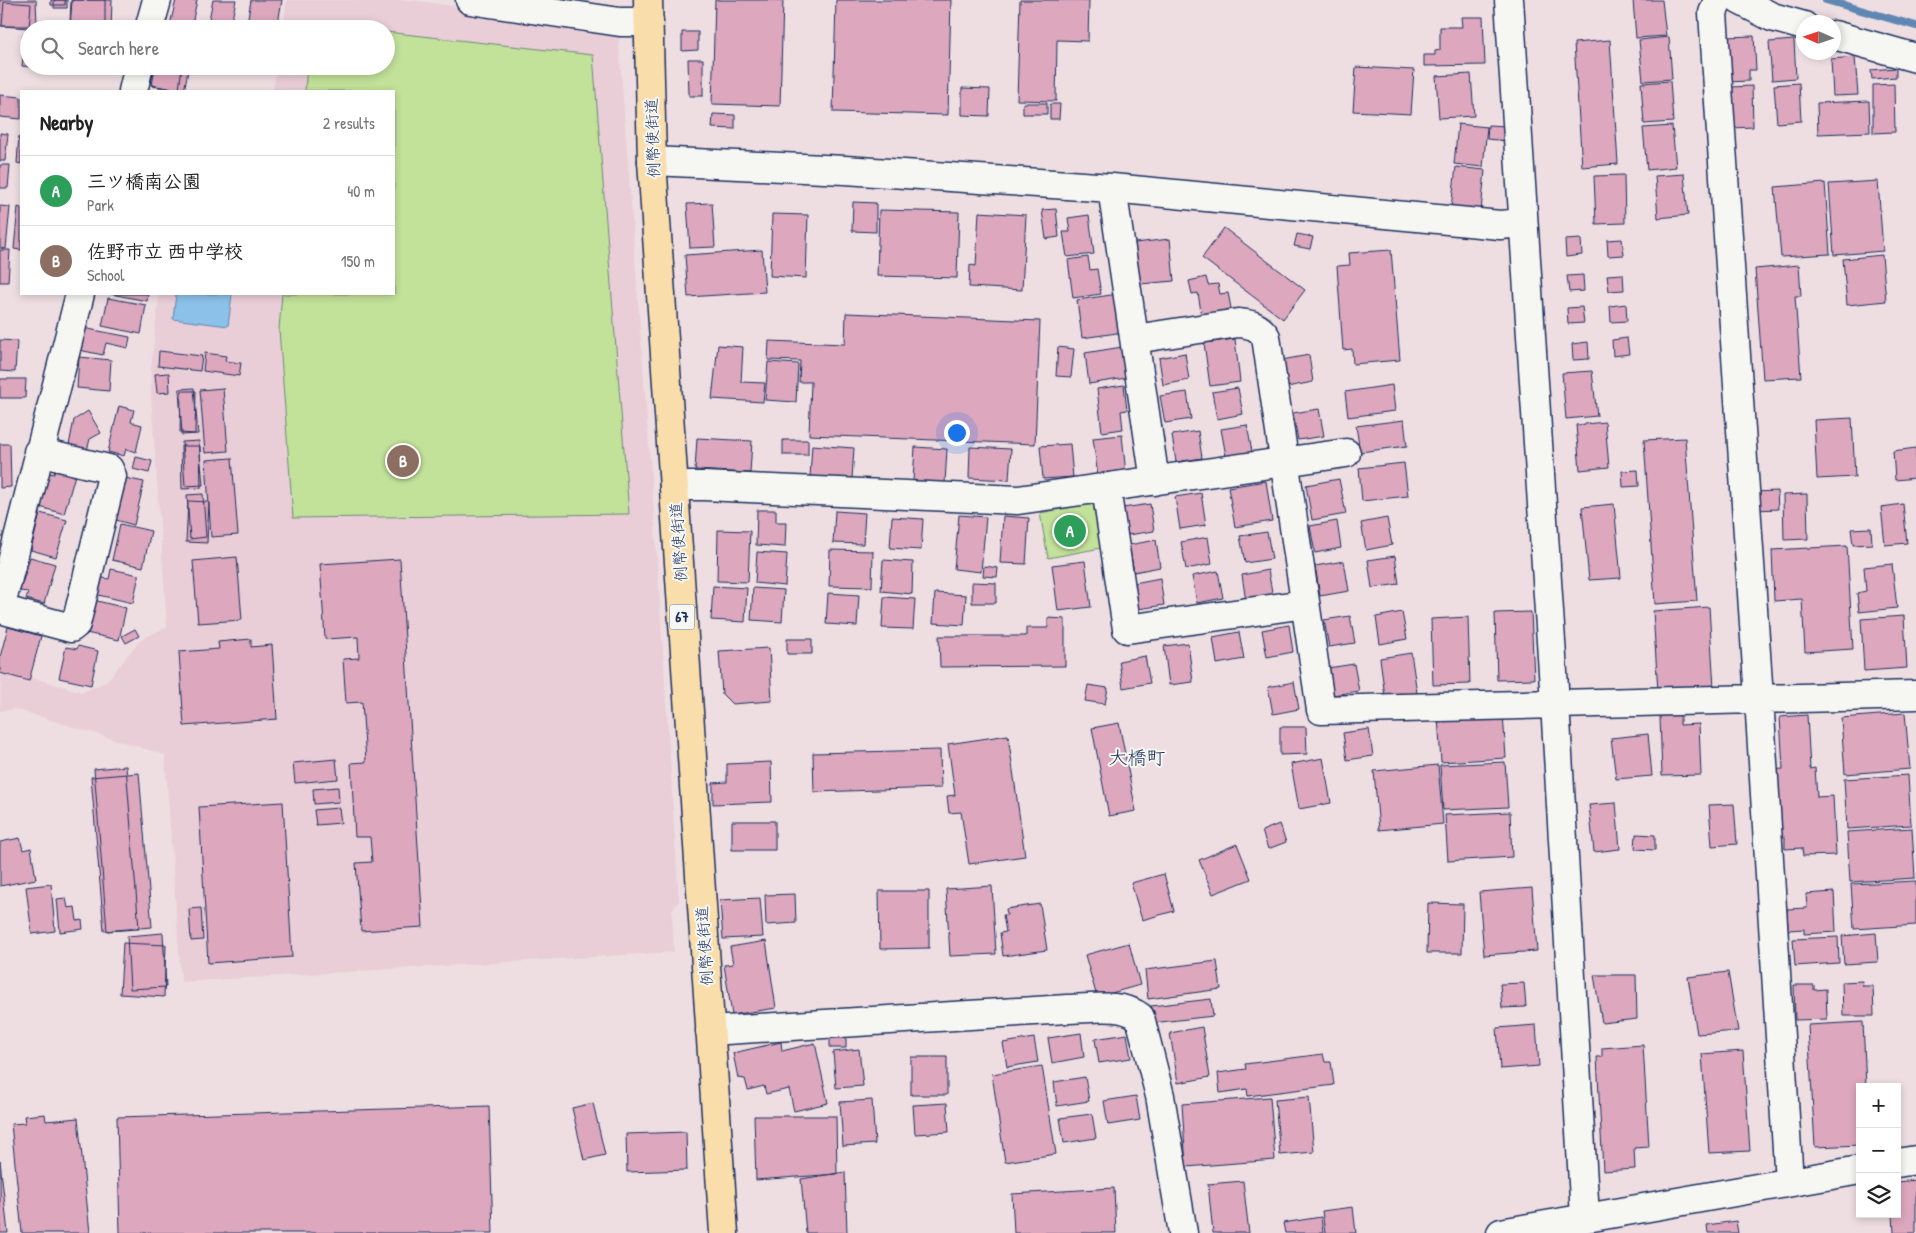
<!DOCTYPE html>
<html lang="en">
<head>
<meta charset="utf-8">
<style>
  :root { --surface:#fff; --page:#f2f2f2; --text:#222; --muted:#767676; --line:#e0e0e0; --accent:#d93025 }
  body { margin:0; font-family:"Patrick Hand","Klee One",sans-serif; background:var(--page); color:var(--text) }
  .controls { position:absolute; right:15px; bottom:15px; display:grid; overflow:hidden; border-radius:0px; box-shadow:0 2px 8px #0003 }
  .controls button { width:45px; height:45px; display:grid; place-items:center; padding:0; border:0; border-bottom:1px solid var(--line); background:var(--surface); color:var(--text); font:25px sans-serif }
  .compass { position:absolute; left:1796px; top:15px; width:45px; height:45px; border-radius:50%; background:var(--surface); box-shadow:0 2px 8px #0003; rotate:273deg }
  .you { position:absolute; left:956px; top:432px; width:18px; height:18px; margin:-12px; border:4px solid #fff; border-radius:50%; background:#1a73e8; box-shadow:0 0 0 8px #1a73e833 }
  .badge { display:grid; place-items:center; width:32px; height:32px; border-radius:50%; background:var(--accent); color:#fff; font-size:16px; font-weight:700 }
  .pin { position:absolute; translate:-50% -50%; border:2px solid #fff; box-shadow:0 1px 5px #0006 }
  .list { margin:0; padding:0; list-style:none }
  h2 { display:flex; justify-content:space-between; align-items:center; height:65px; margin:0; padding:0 20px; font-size:21px }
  h2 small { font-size:16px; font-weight:400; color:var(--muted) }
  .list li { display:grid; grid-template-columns:32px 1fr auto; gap:15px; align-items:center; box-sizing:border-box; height:70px; padding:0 20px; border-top:1px solid var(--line) }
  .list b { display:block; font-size:19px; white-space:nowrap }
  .list p { margin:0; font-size:16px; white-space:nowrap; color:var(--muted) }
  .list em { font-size:16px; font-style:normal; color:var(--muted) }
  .icon { flex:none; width:28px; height:28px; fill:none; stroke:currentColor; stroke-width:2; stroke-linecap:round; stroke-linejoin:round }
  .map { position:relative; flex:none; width:1916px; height:1233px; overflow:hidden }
  .search { position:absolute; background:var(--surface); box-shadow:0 2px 8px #0003; left:20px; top:20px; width:375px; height:55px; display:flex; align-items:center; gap:12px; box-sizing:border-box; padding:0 18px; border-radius:28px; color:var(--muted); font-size:19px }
  .panel { position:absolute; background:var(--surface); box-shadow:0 2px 8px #0003; left:20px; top:90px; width:375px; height:205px; border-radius:0px }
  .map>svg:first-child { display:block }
  .built { fill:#e9ced7 }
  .green { fill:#c2e199; stroke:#6e887c }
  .water { fill:#8cc2ea; stroke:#5f87b2 }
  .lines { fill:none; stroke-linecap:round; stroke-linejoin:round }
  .stream { stroke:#5f87b2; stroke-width:8 }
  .building { fill:#dda7be; stroke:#1b2f5e }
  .minor-casing { stroke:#1b2f5e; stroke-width:31 }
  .tertiary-casing { stroke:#1b2f5e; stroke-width:31 }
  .primary-casing { stroke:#1b2f5e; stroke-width:31 }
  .minor { stroke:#f6f6f2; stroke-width:28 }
  .tertiary { stroke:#f6f6f2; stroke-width:28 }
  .primary { stroke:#f9ddab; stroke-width:28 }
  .labels { text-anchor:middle; stroke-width:4; stroke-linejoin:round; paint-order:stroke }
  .shield { fill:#f6f6f2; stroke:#5d6b8a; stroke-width:1 }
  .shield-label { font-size:15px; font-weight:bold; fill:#1b2f5e }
  .street-label { font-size:16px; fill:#1b2f5e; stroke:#f6f6f2 }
  .quarter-label { font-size:19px; fill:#1b2f5e; stroke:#f6f6f2 }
</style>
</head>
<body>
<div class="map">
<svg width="1916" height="1233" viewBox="0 0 1916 1233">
  <rect width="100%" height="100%" fill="#eedee2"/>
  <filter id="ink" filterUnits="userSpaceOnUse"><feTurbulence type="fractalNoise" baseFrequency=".02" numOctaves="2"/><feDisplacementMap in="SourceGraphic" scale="10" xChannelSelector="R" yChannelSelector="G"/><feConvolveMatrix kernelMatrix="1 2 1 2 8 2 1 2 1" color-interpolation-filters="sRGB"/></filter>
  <g filter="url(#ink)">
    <!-- built -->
    <path class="built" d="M287 0H412L618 30 655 527 679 901 672 910 674 952 181 982 165 755 15 709 0 711 1 669 83 692 106 682 141 639 167 627 151 395V368L159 294H394V91H273L277 66H386V29H283Z"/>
    <!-- green -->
    <path class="green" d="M386 32 593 55 629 514 293 518 279 329 282 294H394V91H305L307 66H386Z
      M1093 503 1101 548 1048 558 1040 513Z"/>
    <!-- water -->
    <path class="water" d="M176 294H232L228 326 173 319Z"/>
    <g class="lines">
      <!-- stream -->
      <path class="stream" d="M1826 0 1916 26"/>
    </g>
    <!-- building -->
    <path class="building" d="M0 0H36L37 26H0Z
      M51 0H65V5H51Z
      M54 0H67V8H54Z
      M71 0H105V26L70 24Z
      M72 0H112L111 29 70 27Z
      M176 0H197L191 29H169Z
      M213 0H236L230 29H207Z
      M251 0H282L277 29H246Z
      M715 0H783L780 106 712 104Z
      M836 0H951L948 115 833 112Z
      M1020 0H1089L1088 41 1057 40 1056 101 1017 100Z
      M1633 0H1662L1666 36 1636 38Z
      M4 2 31 4 29 28 2 26Z
      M1461 17H1483L1485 65 1424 66V55H1435V51L1440 50V27H1462Z
      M682 32H698V50L682 51Z
      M26 33H29V66H52V69L22 66Z
      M23 35H29V60L23 59Z
      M1754 36 1756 70H1749V81L1728 82 1726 37Z
      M1669 37 1672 79 1643 81 1639 40Z
      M1610 40 1618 164 1582 167 1574 43Z
      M1794 40 1796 78 1772 80 1769 42Z
      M1855 57 1858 95 1833 96 1831 59Z
      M688 59H703V96H689Z
      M63 66H115V69Z
      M65 66H115L114 70Z
      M154 66H192L190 72 188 71 184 91 151 85Z
      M155 66H182L179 90 152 86Z
      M1356 67 1414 70 1411 114 1353 111Z
      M1896 68V77L1872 79 1871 70Z
      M1471 74 1474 116 1439 118 1436 76Z
      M1670 81 1673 122 1644 124 1641 83Z
      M1799 83 1801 121 1777 123 1774 85Z
      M1894 84 1895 132 1873 133V85Z
      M1752 86 1753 127 1732 128 1731 87Z
      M962 88 990 89 989 116 962 115Z
      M0 95 21 97V119L0 117Z
      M1869 101 1870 132 1818 134 1817 103Z
      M1023 103H1047V114H1023Z
      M1050 104H1060L1059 119H1050Z
      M713 114 735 115V129L712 128Z
      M1458 124 1487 127 1483 167 1454 164Z
      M1488 125 1508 126 1507 141 1487 139Z
      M1672 126 1676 167 1647 170 1643 128Z
      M0 133 8 134 5 161H0Z
      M19 136H21V164L17 163Z
      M0 165H10L8 188H0Z
      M1456 167 1485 170 1481 211 1451 208Z
      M1684 174 1688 215 1658 218 1655 176Z
      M1624 175 1625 223 1596 224 1594 176Z
      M1878 181 1883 251 1834 255 1829 184Z
      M1825 183 1830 254 1781 257 1775 187Z
      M853 202 876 203V232L852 231Z
      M712 203 715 247 690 248 687 204Z
      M0 206 10 207 6 249 0 248Z
      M18 207 21 208V250L14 249Z
      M1056 209 1059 237 1046 239 1042 210Z
      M879 210 959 212 957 278 877 276Z
      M979 212 1026 215 1022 290 969 287 970 265 976 266Z
      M772 214 808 215 806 278 770 276Z
      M1089 215 1094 254 1067 257 1063 232H1070L1068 218Z
      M1224 228 1305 290 1283 319 1202 258Z
      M1297 234 1313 237 1310 249 1294 246Z
      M1170 239 1174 281 1140 284 1135 243Z
      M1581 239 1582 255 1566 257 1565 240Z
      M1622 239 1624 255 1608 256 1607 240Z
      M0 250H10L8 282H0Z
      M762 250 765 292 688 297 685 255Z
      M1391 250 1400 360 1353 364 1352 349 1343 350 1337 266 1350 265 1349 253Z
      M1882 255 1886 301 1847 305 1843 259Z
      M1088 257 1090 270 1097 269 1101 294 1073 298 1068 260Z
      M1799 265 1801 296H1795L1801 377 1763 379 1755 269Z
      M1623 274 1624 290 1609 291 1607 275Z
      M1583 275 1584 291 1569 292 1567 276Z
      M1206 277 1208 285 1218 284 1220 294 1228 293 1232 313 1202 318 1198 293 1192 294 1189 281Z
      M111 294H148L147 301Z
      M1118 294 1124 332 1082 338 1077 300Z
      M108 298 146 305 141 334 102 326Z
      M1626 304 1627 321 1611 322 1610 306Z
      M1582 307 1584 323 1568 324 1567 308Z
      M846 313 1040 321 1035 444 809 435 811 382H799L800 361 768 360 769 341 845 344Z
      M83 328 130 337 128 348 106 343 103 355 79 350Z
      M1627 338 1629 354 1613 356 1612 340Z
      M1235 339 1240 382 1210 386 1204 343Z
      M0 340 17 341 15 372 0 371Z
      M1588 342 1589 359 1573 360 1572 344Z
      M718 345 743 347 741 382 765 383 763 402 712 399Z
      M1058 347 1074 349 1071 377 1056 376Z
      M1122 347 1126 378 1089 384 1085 353Z
      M159 351 202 356 200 371 158 366Z
      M205 353 226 356 225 361 241 363 239 376 203 371Z
      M1185 353 1189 380 1163 385 1159 358Z
      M1309 355 1313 382 1287 387 1282 360Z
      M79 357 111 360 109 391 77 388Z
      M768 362 798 364 796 402 765 400Z
      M1592 371 1597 416 1566 419 1562 373Z
      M169 373 170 392 157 393 155 374Z
      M0 379H26L25 398H0Z
      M1124 385 1127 410 1121 411 1123 429 1102 432 1097 389Z
      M1392 385 1395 411 1348 417 1345 392Z
      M194 388 198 434 182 435 179 389Z
      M223 388 228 451 205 453 200 390Z
      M1238 388 1243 414 1217 419 1212 392Z
      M181 391H196L195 434 180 433Z
      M1187 392 1191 419 1165 423 1160 396Z
      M119 406 134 410 131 422 142 425 136 452 126 449 124 456 108 452Z
      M1319 409 1324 436 1298 440 1293 413Z
      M88 411 101 433 90 439 86 454 68 450 74 420Z
      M1852 418 1855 477 1817 479 1814 420Z
      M1404 420 1407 446 1360 452 1356 426Z
      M1605 422 1609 467 1580 470 1576 425Z
      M1247 425 1252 452 1226 456 1221 429Z
      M1198 431 1202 458 1176 462 1172 435Z
      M1122 435 1126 474 1098 477 1093 438Z
      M697 438 752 441 750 473 695 470Z
      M1685 438 1697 601 1655 604 1644 440Z
      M783 440H808V455H783Z
      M199 441 203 485 185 486 182 442Z
      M0 444H10L11 487 0 488Z
      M1070 444 1073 477 1043 479 1040 446Z
      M812 445 854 448 852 479 810 477Z
      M181 446H200L201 488 182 489Z
      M915 447 947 449 945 483 913 481Z
      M970 447 1011 449 1009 480 969 478Z
      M1916 448V478L1895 480 1893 451Z
      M136 457 152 461 149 473 133 469Z
      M232 458 238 535 211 537 206 460Z
      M1404 463 1408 496 1362 501 1359 468Z
      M55 469 75 475 64 514 40 507 49 473 54 474Z
      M1638 470 1639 486 1623 487 1622 471Z
      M125 478 144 482 134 525 116 520Z
      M1339 479 1346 514 1312 520 1306 485Z
      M1266 481 1272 521 1235 527 1228 487Z
      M1777 491 1778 509 1755 510 1754 492Z
      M1201 493 1206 525 1180 529 1175 497Z
      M203 494 206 537 190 539 187 495Z
      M1807 494 1808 539 1784 540 1783 495Z
      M188 501 209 502 207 543 186 542Z
      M1150 504 1154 531 1128 535 1123 508Z
      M1614 504 1621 578 1589 580 1582 507Z
      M1903 504 1907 543 1885 545 1881 507Z
      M757 510H776V522H786L785 547 756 545Z
      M835 511 865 513 863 544 833 543Z
      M40 513 67 520 56 557 31 550Z
      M959 515 986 517 981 572 954 569Z
      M1003 516 1029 518 1026 564 1000 563Z
      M892 517 923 519 921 550 890 548Z
      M1387 518 1392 545 1366 550 1361 523Z
      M1337 521 1341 548 1315 553 1310 526Z
      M120 524 151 531 143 567 112 560Z
      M1871 528 1872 544 1853 545 1851 529Z
      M718 530 750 531 748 582 717 581Z
      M1267 532 1272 559 1245 563 1240 536Z
      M1208 537 1212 564 1186 569 1181 542Z
      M1156 540 1160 567 1134 572 1129 545Z
      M1847 546 1853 649 1805 652 1802 599 1774 601 1772 550Z
      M830 550 873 551 872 587 829 586Z
      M757 552 787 554 785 586 755 583Z
      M1395 556 1399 584 1372 588 1368 560Z
      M30 557 55 564 44 604 26 599 28 592 20 591Z
      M237 557 242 620 198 623 193 561Z
      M400 559 423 927 361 931 356 863 372 862 370 837H355L351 763 366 762 362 702 346 703 343 659 359 658 358 637 325 639 320 564Z
      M883 560 913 562 912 594 881 591Z
      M1085 561 1091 607 1058 611 1052 565Z
      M1344 561 1349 591 1320 596 1315 566Z
      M1892 564 1897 608 1859 612 1857 593 1866 591 1864 567Z
      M984 566 998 568 997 577 983 576Z
      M111 569 139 575 133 603 94 594 98 577 109 579Z
      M1268 570 1273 597 1246 602 1242 575Z
      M1218 571 1223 598 1197 603 1192 576Z
      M1160 578 1164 605 1138 609 1134 583Z
      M972 582 996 583V603H972Z
      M713 586 747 588 745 622 711 620Z
      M753 588 784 590 782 622 751 620Z
      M828 593 859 595 857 626 826 624Z
      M935 593 966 595 964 625 933 623Z
      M884 597 915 599 913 629 882 628Z
      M93 600 126 608 119 640 86 633Z
      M1709 607 1714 688 1658 692 1653 611Z
      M1402 612 1407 639 1380 644 1376 617Z
      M1531 612 1534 679 1497 680 1495 613Z
      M1350 616 1355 643 1329 647 1324 620Z
      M1904 616 1907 668 1864 671 1861 619Z
      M1468 617 1470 684 1433 685 1431 619Z
      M1048 618 1065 619V666L940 667 939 636H1026V628H1048Z
      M1289 625 1293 652 1267 657 1262 630Z
      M8 627 41 636 29 681 0 673V657Z
      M135 629 139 636 126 643 122 636Z
      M1239 632 1244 659 1217 664 1213 637Z
      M251 639V647L272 645 277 719 184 726 179 652 219 649 218 642Z
      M787 639H812V654H787Z
      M1188 643 1193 682 1169 685 1164 646Z
      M78 646 98 651 91 685 59 678 66 647 77 649Z
      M769 648 772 701 732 704 722 694 719 651Z
      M1411 653 1417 693 1385 697 1380 658Z
      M1145 656 1150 683 1123 688 1119 661Z
      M1354 664 1359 691 1333 695 1328 668Z
      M1294 682 1299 709 1273 714 1268 687Z
      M1088 685 1108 688 1105 704 1085 701Z
      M1503 713 1506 758 1441 762 1438 717Z
      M1905 713 1910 769 1845 774 1841 718Z
      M1680 715V725L1699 724 1701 775 1662 776 1660 716Z
      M1807 715 1810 769 1815 768 1817 797 1833 796 1836 855 1803 856 1802 848 1785 849V837H1776L1773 770 1783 769 1780 717Z
      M1119 723 1136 811 1109 816 1092 728Z
      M1280 727H1306L1307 754 1280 755Z
      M1369 729 1373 756 1347 760 1343 733Z
      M1648 734 1652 776 1616 779 1611 738Z
      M1008 735 1025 856 969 864 961 812 949 813 947 796 955 795 948 744Z
      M940 750 941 788 814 792 813 753Z
      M1323 758 1331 803 1299 809 1291 764Z
      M336 759 338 779 295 783 293 763Z
      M771 762 772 802 713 804V783L727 782V764Z
      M1505 762 1508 807 1443 810 1440 765Z
      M1438 765 1443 824 1379 830 1374 771Z
      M126 766 139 929 107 931 94 769Z
      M139 773 152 927 104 931 91 777Z
      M1908 775 1911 825 1847 829 1844 779Z
      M338 787 339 802 314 804 313 789Z
      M283 802 292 957 208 963 199 807Z
      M1616 803 1620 849 1594 852 1589 805Z
      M1734 804 1737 844 1712 846 1709 805Z
      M339 808 341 823 316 825 314 810Z
      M1510 812 1512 857 1448 861 1445 815Z
      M732 821H775V850H732Z
      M1279 824 1286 842 1268 849 1262 831Z
      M1912 828 1915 878 1850 882 1847 832Z
      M1636 834 1655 835V850L1635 849Z
      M20 838 23 850 31 848 36 879 0 886V842Z
      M1237 844 1251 879 1213 894 1199 860Z
      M1164 874 1174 911 1142 920 1131 883Z
      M1916 881V925L1854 929 1851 884Z
      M51 884 55 931 32 934 26 887Z
      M992 886 996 954 950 956 946 889Z
      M1532 888 1537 951 1484 955 1479 892Z
      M879 891H929V948L880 949Z
      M1834 892 1836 932 1804 934V929L1788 930 1787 909 1807 908 1806 894Z
      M795 894 796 923 766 925 765 895Z
      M66 898 68 908 75 907 77 921 82 920 83 929 60 932 57 899Z
      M760 898 763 937 723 939 720 900Z
      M1428 903 1463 904 1462 953H1427Z
      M1040 904 1047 950 1003 956 1000 933 1006 932 1003 915H1007L1006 909Z
      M201 908 203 940 191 941 189 909Z
      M163 933 166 987 130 989 127 936Z
      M1876 933 1878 962 1844 964 1842 936Z
      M1838 937 1839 963 1795 966 1793 939Z
      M766 941 776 1008 732 1015 724 965 733 964 730 947Z
      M123 943 166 945 164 997 120 994Z
      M1129 943 1140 985 1097 997 1085 955Z
      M1217 961 1221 989 1148 999 1145 970Z
      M1728 972 1738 1031 1697 1034 1688 977Z
      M1594 975H1636L1637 1019 1602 1023Z
      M1862 981 1863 986H1873L1874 1016H1843L1842 982Z
      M1524 983 1526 1007 1502 1008 1500 984Z
      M1794 985H1814V990L1826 989 1827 1019 1795 1020Z
      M1211 999 1213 1016 1152 1023 1151 1006Z
      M1863 1022 1866 1087H1860V1145L1815 1147 1808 1025Z
      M1536 1025 1539 1066 1500 1069 1497 1028Z
      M1202 1027 1210 1077 1178 1083 1170 1033Z
      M1081 1033 1084 1057 1052 1063 1048 1038Z
      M1127 1034 1131 1058 1099 1063 1095 1039Z
      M830 1035H846V1048H830Z
      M1034 1038 1038 1062 1007 1067 1003 1043Z
      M781 1042 782 1051 815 1043 828 1103 794 1111 789 1089 766 1094 764 1086 748 1090 745 1079 738 1078 733 1053Z
      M1643 1045 1649 1147 1634 1148 1635 1169 1603 1171 1597 1057H1602V1048Z
      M859 1049 863 1086 836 1088 833 1052Z
      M1743 1051 1750 1151 1709 1153 1702 1054Z
      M1323 1054 1325 1062H1331L1334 1085 1248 1096 1247 1089 1220 1093 1218 1073 1246 1069 1245 1064Z
      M911 1057H947V1095H911Z
      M1042 1066 1056 1154 1005 1162 992 1074Z
      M1085 1077 1089 1101 1057 1106 1054 1082Z
      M1136 1096 1140 1120 1108 1125 1104 1101Z
      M1270 1097 1275 1160 1186 1167 1182 1104Z
      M1309 1097 1314 1152 1280 1155 1275 1100Z
      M872 1100 875 1144 843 1146 840 1102Z
      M593 1103 605 1155 584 1160 572 1108Z
      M947 1103 949 1132 915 1134 913 1105Z
      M489 1106 493 1233H120L117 1117Z
      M45 1114 46 1121 78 1118 90 1233H22L11 1124 25 1123 24 1116Z
      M1092 1114 1096 1138 1064 1143 1060 1118Z
      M754 1116H836L837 1174 756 1180Z
      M686 1132 687 1170 627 1172 626 1134Z
      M0 1161 8 1233H0Z
      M845 1172 847 1233H806L801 1179Z
      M1916 1180V1233H1894L1893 1214H1897V1182Z
      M1243 1181 1249 1233H1213L1208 1184Z
      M1114 1188 1116 1233H1014L1012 1194Z
      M1353 1207 1356 1233H1325L1322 1211Z
      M1321 1217 1323 1233H1285L1283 1223Z
      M1736 1221 1738 1233H1708L1707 1225Z"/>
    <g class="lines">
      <!-- minor casing -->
      <g class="minor-casing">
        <path id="minor" d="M470 0 620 22H649
          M1509 0 1555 703 1585 1217
          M1718 0 1713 13 1759 698 1789 1182
          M1739 0 1772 17 1804 26
          M149 29 157 0
          M1834 35 1916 58
          M133 91 139 66
          M652 161 845 170 1112 188 1500 225 1523 223
          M1112 188 1155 481
          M1135 339 1238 323C1251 324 1259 326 1266 337L1321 710 1916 695
          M674 486H704L1018 500 1346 453
          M1106 488 1127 629 1305 604
          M0 609 80 294
          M0 609 71 628 76 624 112 476 109 469 38 452
          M710 1031 1067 1009C1090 1009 1121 1002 1140 1017L1160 1096 1183 1233"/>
      </g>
      <!-- tertiary casing -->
      <g class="tertiary-casing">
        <path id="tertiary" d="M1897 1163 1916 1160
          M1501 1233 1860 1170"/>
      </g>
      <!-- primary casing -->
      <g class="primary-casing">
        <path id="primary" d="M648 0 652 161 724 1233"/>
      </g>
      <!-- minor -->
      <use href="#minor" class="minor"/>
      <!-- tertiary -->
      <use href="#tertiary" class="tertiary"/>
      <!-- primary -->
      <use href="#primary" class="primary"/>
    </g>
  </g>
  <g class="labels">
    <!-- shield labels -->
    <rect class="shield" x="669.5" y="604.5" width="25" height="25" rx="4"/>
    <g class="shield-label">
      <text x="682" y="622">67</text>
    </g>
    <!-- street labels -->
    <g class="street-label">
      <text transform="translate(652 138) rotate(-92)" y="6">例幣使街道</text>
      <text transform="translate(678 542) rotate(-94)" y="6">例幣使街道</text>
      <text transform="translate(704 946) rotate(-94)" y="6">例幣使街道</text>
    </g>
    <!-- quarter labels -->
    <g class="quarter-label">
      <text x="1137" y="764">大橋町</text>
    </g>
  </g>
</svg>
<div class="controls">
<button>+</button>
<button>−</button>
<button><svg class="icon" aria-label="layers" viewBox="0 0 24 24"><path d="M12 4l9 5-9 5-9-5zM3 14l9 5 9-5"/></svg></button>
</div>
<svg class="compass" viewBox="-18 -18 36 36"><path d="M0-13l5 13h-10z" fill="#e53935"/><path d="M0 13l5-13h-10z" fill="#767676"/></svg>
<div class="you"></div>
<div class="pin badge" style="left:1070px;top:531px;background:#2e9e5b">A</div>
<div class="pin badge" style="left:403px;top:461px;background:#8d6e63">B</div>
<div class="search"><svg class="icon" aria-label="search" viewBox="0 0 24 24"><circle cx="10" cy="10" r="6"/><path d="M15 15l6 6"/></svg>Search here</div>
<section class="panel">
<h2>Nearby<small>2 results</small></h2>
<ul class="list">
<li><span class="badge" style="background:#2e9e5b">A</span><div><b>三ツ橋南公園</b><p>Park</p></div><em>40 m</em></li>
<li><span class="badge" style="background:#8d6e63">B</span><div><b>佐野市立 西中学校</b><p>School</p></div><em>150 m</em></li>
</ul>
</section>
</div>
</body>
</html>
